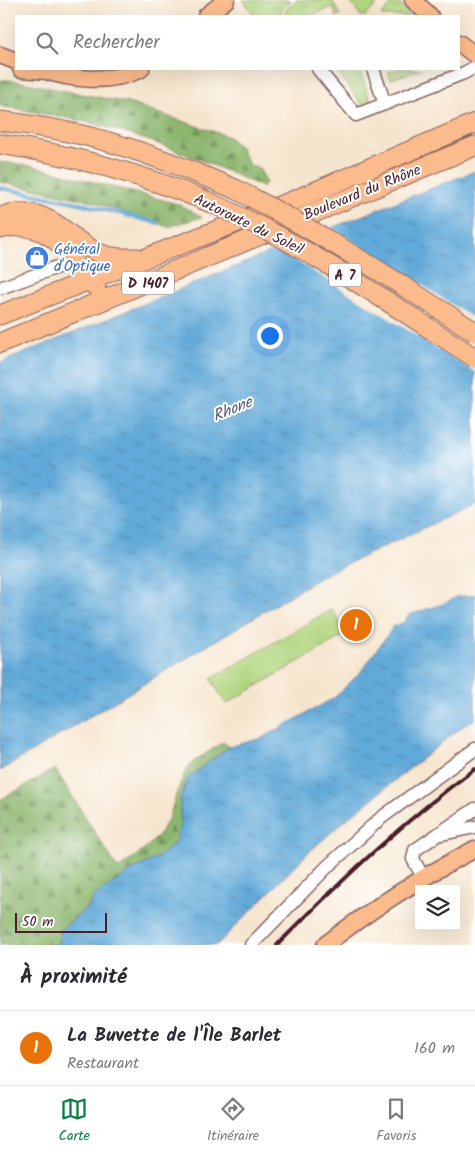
<!DOCTYPE html>
<html lang="fr">
<head>
<meta charset="utf-8">
<style>
  :root { --surface:#fff; --page:#f7f7f7; --text:#2b2b33; --muted:#7c7c81; --line:#e1e1e2; --accent:#0b8043 }
  body { margin:0; font-family:Kalam,sans-serif; background:var(--page); color:var(--text) }
  .controls { position:absolute; right:15px; bottom:15px; display:grid; overflow:hidden; border-radius:0px; box-shadow:0 5px 20px #0002 }
  .controls button { width:45px; height:45px; display:grid; place-items:center; padding:0; border:0; border-bottom:1px solid var(--line); background:var(--surface); color:var(--text); font:25px sans-serif }
  .scale { position:absolute; left:15px; bottom:12px; width:92px; box-sizing:border-box; padding-left:5px; border:2px solid #4a1f2b; border-top:0; font-size:14px; line-height:18px; white-space:nowrap; color:#4a1f2b; -webkit-text-stroke:4px #fff; paint-order:stroke }
  .you { position:absolute; left:269px; top:335px; width:18px; height:18px; margin:-12px; border:4px solid #fff; border-radius:50%; background:#1a73e8; box-shadow:0 0 0 8px #1a73e833 }
  .badge { display:grid; place-items:center; width:32px; height:32px; border-radius:50%; background:var(--accent); color:#fff; font-size:16px; font-weight:700 }
  .pin { position:absolute; translate:-50% -50%; border:2px solid #fff; box-shadow:0 1px 5px #0006 }
  .list { margin:0; padding:0; list-style:none }
  h2 { display:flex; justify-content:space-between; align-items:center; height:65px; margin:0; padding:0 20px; font-size:21px }
  h2 small { font-size:16px; font-weight:400; color:var(--muted) }
  .list li { display:grid; grid-template-columns:32px 1fr auto; gap:15px; align-items:center; box-sizing:border-box; height:75px; padding:0 20px; border-top:1px solid var(--line) }
  .list b { display:block; font-size:19px; white-space:nowrap }
  .list p { margin:0; font-size:16px; white-space:nowrap; color:var(--muted) }
  .list em { font-size:16px; font-style:normal; color:var(--muted) }
  .icon { flex:none; width:28px; height:28px; fill:none; stroke:currentColor; stroke-width:2; stroke-linecap:round; stroke-linejoin:round }
  .map { position:relative; flex:none; width:475px; height:945px; overflow:hidden }
  .search { position:absolute; background:var(--surface); box-shadow:0 5px 20px #0002; left:15px; right:15px; top:15px; height:55px; display:flex; align-items:center; gap:12px; box-sizing:border-box; padding:0 18px; border-radius:0px; color:var(--muted); font-size:19px }
  .sheet { height:140px; background:var(--surface) }
  nav { display:flex; justify-content:space-around; align-items:center; box-sizing:border-box; height:70px; border-top:1px solid var(--line); background:var(--surface); font-size:14px; color:var(--muted) }
  nav a { display:grid; justify-items:center; gap:2px }
  nav .on { color:var(--accent) }
  .map>svg:first-child { display:block }
  .grass { fill:url(#grass-tufts); stroke:#7d7a54 }
  .forest { fill:url(#forest-firs); stroke:#6b6a4c }
  .green { fill:#b0d57e; stroke:#7d7a54 }
  .water { fill:url(#water-ripples); stroke:#566482 }
  .pier { fill:#f6e5ce }
  .lines { fill:none; stroke-linecap:round; stroke-linejoin:round }
  .stream { stroke:#61a9d8; stroke-width:4 }
  .minor-casing { stroke:#866464; stroke-width:15 }
  .major-casing { stroke:#866464; stroke-width:19 }
  .highway-casing { stroke:#866464; stroke-width:21 }
  .minor { stroke:#fff; stroke-width:12 }
  .major { stroke:#fbbb8c; stroke-width:16 }
  .highway { stroke:#fbbb8c; stroke-width:19 }
  .rail { stroke:#4a1f2b; stroke-width:4 }
  .highway-bridge-casing { stroke:#866464; stroke-width:21; stroke-linecap:butt }
  .highway-bridge { stroke:#fbbb8c; stroke-width:19 }
  .labels { text-anchor:middle; stroke-width:4; stroke-linejoin:round; paint-order:stroke }
  .shield { fill:#fff; stroke:#80626b; stroke-width:1 }
  .shield-label { font-size:14px; font-weight:bold; fill:#4a1f2b }
  .street-label { font-size:15px; fill:#4a1f2b; stroke:#fff }
  .shop-label { font-size:15px; fill:#366cbe; stroke:#fff; text-anchor:start }
  .water-label { font-size:16px; font-style:italic; fill:#545d79; stroke:#fff }
</style>
</head>
<body>
<div class="map">
<svg width="475" height="945" viewBox="0 0 475 945">
  <defs>
    <pattern id="grass-tufts" width="24" height="20" patternUnits="userSpaceOnUse" patternTransform="scale(1.25)"><rect width="24" height="20" fill="#b0d57e"/><path d="M3 7l-1-3M5 7V3M7 7l1-3M15 17l-1-3M17 17v-4M19 17l1-3" fill="none" stroke="#99b66d"/></pattern>
    <pattern id="forest-firs" width="22" height="20" patternUnits="userSpaceOnUse" patternTransform="scale(1.25)"><rect width="22" height="20" fill="#8cb66d"/><path d="M5 1l3.5 6h-7zM16 11l3.5 6h-7z" fill="#74935a"/></pattern>
    <pattern id="water-ripples" width="26" height="14" patternUnits="userSpaceOnUse" patternTransform="scale(1.25)"><rect width="26" height="14" fill="#61a9d8"/><path d="M2 4q2-2 4 0t4 0M15 11q2-2 4 0t4 0" fill="none" stroke="#5289af"/></pattern>
  </defs>
  <rect width="100%" height="100%" fill="#fff"/>
  <filter id="ink" filterUnits="userSpaceOnUse"><feTurbulence type="fractalNoise" baseFrequency=".02" numOctaves="2"/><feDisplacementMap in="SourceGraphic" scale="10" xChannelSelector="R" yChannelSelector="G"/><feConvolveMatrix kernelMatrix="1 2 1 2 8 2 1 2 1" color-interpolation-filters="sRGB"/></filter>
  <filter id="wash" filterUnits="userSpaceOnUse"><feTurbulence type="fractalNoise" baseFrequency=".0096" numOctaves="4" result="noise"/><feDisplacementMap in="SourceGraphic" scale="20" xChannelSelector="R" yChannelSelector="G"/><feGaussianBlur stdDeviation="1.12" result="paint"/><feColorMatrix in="noise" values="0 0 0 0 0 0 0 0 0 0 0 0 0 0 0 0 0 1.4 0 .05"/><feComposite in="paint" operator="in"/></filter>
  <g filter="url(#wash)">
    <rect width="100%" height="100%" fill="#f6e5ce"/>
    <!-- grass -->
    <path class="grass" d="M243 0H291L284 7 279 16H255Z
      M296 0H332L341 16H336L333 7 308 16H283L289 6Z
      M395 0 412 16H381Z
      M359 69 371 102 362 105 340 75Z
      M399 69H422L391 79 388 72Z"/>
    <!-- forest -->
    <path class="forest" d="M0 80H10L128 103 227 136 239 146 250 166 259 168 266 182 263 187C214 165 164 144 113 129 76 118 37 113 0 106Z
      M0 162 32 166 178 204 202 217 168 227 91 201 0 182Z
      M223 742 229 747 188 778 180 800 181 826 175 842 160 856 131 871 94 896 91 904 62 929 57 945H0V800L55 769 118 869 144 850 158 836 169 818 177 792 186 770 193 762Z"/>
    <!-- green -->
    <path class="green" d="M349 0H380L366 16H361Z
      M332 609 346 634 226 704 211 679Z"/>
    <!-- water -->
    <path class="water" d="M475 171V504L326 574 0 771V363L273 251Z
      M475 594V719L463 726 348 818 310 851 217 945H57L62 929 91 904 94 896 131 871 160 856 175 842 181 826 180 800 188 778 229 747 262 738 334 698 360 673 394 626 403 623 409 615 443 604 459 596H468Z"/>
    <!-- pier -->
    <path class="pier" d="M329 226 475 319V372L276 248Z"/>
    <g class="lines">
      <!-- stream -->
      <path class="stream" d="M0 188 74 202 158 223"/>
    </g>
  </g>
  <g filter="url(#ink)">
    <g class="lines">
      <!-- minor casing -->
      <g class="minor-casing">
        <path id="minor" d="M318 69 356 115 464 73 475 67
          M373 69 385 104
          M0 288 60 266
          M442 834 475 827
          M423 877 413 859 415 850 475 809
          M251 945 328 866 381 818 475 749"/>
      </g>
      <!-- major casing -->
      <g class="major-casing">
        <path id="major" d="M413 0 430 16
          M206 16 226 0
          M459 43 475 55
          M0 55 16 61
          M21 69 47 71
          M40 69C71 80 110 84 141 69
          M325 945C372 908 422 877 475 849"/>
      </g>
      <!-- highway casing -->
      <g class="highway-casing">
        <path id="highway" d="M0 121C32 125 63 130 94 138 141 150 190 170 235 189
          M0 144C72 155 142 174 209 202
          M0 218C8 213 17 212 26 213 60 217 74 245 104 255 114 259 127 258 138 258
          M0 229C26 222 50 230 66 251 78 267 76 275 96 286
          M0 315 302 197 475 123
          M0 343 475 146"/>
      </g>
      <!-- minor -->
      <use href="#minor" class="minor"/>
      <!-- major -->
      <use href="#major" class="major"/>
      <!-- highway -->
      <use href="#highway" class="highway"/>
      <!-- rail -->
      <path class="rail" d="M277 945C340 882 403 821 475 769"/>
      <!-- highway-bridge casing -->
      <g class="highway-bridge-casing">
        <path id="highway-bridge" d="M235 189C318 231 396 281 475 332
          M209 202C304 244 388 302 475 358"/>
      </g>
      <!-- highway-bridge -->
      <use href="#highway-bridge" class="highway-bridge"/>
    </g>
  </g>
  <!-- icons -->
  <defs>
    <g id="shop-disc" transform="scale(1.25)"><circle r="9.5" fill="#3f7fe0" stroke="#fff"/><path d="M-5-2.5h2.3a2.7 3.5 0 0 1 5.4 0H5L5.5 6h-11ZM-1.5-2.5h3a1.5 2.3 0 0 0-3 0Z" fill="#fff"/></g>
  </defs>
  <g fill-rule="evenodd">
    <use href="#shop-disc" x="37" y="258"/>
  </g>
  <g class="labels">
    <!-- shield labels -->
    <g class="shield">
      <rect x="329" y="263.5" width="32" height="23" rx="4"/>
      <rect x="122" y="271.5" width="52" height="23" rx="4"/>
    </g>
    <g class="shield-label">
      <text x="345" y="280">A 7</text>
      <text x="148" y="288">D 1407</text>
    </g>
    <!-- street labels -->
    <g class="street-label">
      <text transform="translate(362 192) rotate(-22)" y="5">Boulevard du Rhône</text>
      <text transform="translate(249 224) rotate(26)" y="5">Autoroute du Soleil</text>
    </g>
    <!-- shop labels -->
    <g class="shop-label">
      <text x="54" y="254">Général<tspan x="54" dy="17">d'Optique</tspan></text>
    </g>
    <!-- water labels -->
    <g class="water-label">
      <text transform="translate(232 408) rotate(-22)" y="6">Rhone</text>
    </g>
  </g>
</svg>
<div class="controls">
<button><svg class="icon" aria-label="layers" viewBox="0 0 24 24"><path d="M12 4l9 5-9 5-9-5zM3 14l9 5 9-5"/></svg></button>
</div>
<div class="scale">50 m</div>
<div class="you"></div>
<div class="pin badge" style="left:356px;top:625px;background:#e8710a">1</div>
<div class="search"><svg class="icon" aria-label="search" viewBox="0 0 24 24"><circle cx="10" cy="10" r="6"/><path d="M15 15l6 6"/></svg>Rechercher</div>
</div>
<section class="sheet">
<h2>À proximité<small></small></h2>
<ul class="list">
<li><span class="badge" style="background:#e8710a">1</span><div><b>La Buvette de l'Île Barlet</b><p>Restaurant</p></div><em>160 m</em></li>
</ul>
</section>
<nav>
<a class="on"><svg class="icon" aria-label="map" viewBox="0 0 24 24"><path d="M3 6l6-2 6 2 6-2v14l-6 2-6-2-6 2zM9 4v14M15 6v14"/></svg>Carte</a>
<a><svg class="icon" aria-label="directions" viewBox="0 0 24 24"><path d="M12 3l9 9-9 9-9-9zM9 14v-3h6M13 9l2 2-2 2"/></svg>Itinéraire</a>
<a><svg class="icon" aria-label="saved" viewBox="0 0 24 24"><path d="M7 4h10v16l-5-4-5 4z"/></svg>Favoris</a>
</nav>
</body>
</html>
